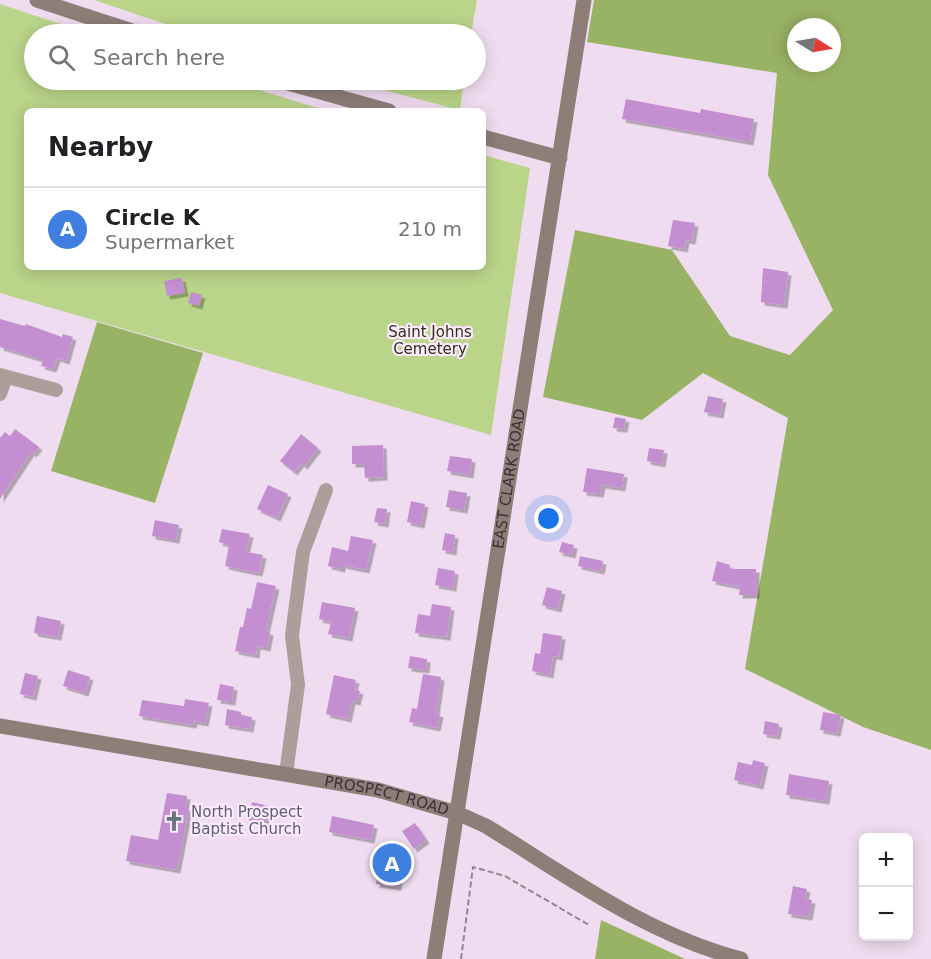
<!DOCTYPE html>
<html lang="en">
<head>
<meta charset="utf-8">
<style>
  :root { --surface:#fff; --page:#f2f2f2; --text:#202124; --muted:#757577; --line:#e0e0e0; --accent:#0f766e }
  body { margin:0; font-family:"DejaVu Sans",sans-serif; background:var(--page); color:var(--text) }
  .controls { position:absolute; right:18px; bottom:18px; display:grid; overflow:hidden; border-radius:9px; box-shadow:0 3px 15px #0003 }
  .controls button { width:54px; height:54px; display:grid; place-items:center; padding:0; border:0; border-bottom:2px solid var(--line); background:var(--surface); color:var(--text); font:30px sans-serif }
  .compass { position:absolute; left:787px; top:18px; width:54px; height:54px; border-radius:50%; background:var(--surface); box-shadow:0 3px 15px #0003; rotate:101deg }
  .you { position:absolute; left:549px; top:519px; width:21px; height:21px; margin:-15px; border:4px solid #fff; border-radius:50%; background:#1a73e8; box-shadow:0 0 0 9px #1a73e833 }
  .badge { display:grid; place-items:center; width:39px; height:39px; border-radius:50%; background:var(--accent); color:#fff; font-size:20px; font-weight:700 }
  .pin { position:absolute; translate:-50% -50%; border:3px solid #fff; box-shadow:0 2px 6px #0006 }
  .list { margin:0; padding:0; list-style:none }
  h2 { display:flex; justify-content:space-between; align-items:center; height:78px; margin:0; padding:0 24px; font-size:26px }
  h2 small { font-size:20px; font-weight:400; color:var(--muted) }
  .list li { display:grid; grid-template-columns:39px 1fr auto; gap:18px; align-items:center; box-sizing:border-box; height:84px; padding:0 24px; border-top:2px solid var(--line) }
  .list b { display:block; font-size:22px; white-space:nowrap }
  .list p { margin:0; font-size:20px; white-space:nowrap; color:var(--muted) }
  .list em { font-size:20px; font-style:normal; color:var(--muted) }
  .icon { flex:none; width:33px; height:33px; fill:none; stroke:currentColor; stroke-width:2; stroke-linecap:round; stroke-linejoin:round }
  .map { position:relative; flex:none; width:931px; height:959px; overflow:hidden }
  .search { position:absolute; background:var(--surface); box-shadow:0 3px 15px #0003; left:24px; top:24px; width:462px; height:66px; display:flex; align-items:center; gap:15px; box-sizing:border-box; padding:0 21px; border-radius:33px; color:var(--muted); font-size:22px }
  .panel { position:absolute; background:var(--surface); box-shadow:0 3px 15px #0003; left:24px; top:108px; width:462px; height:162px; border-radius:9px }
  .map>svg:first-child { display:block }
  .green { fill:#bad489 }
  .forest { fill:#99b365; fill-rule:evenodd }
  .building { fill:#c48fd0; filter:url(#shadow) }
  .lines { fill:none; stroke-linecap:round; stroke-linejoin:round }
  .path { stroke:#938593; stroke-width:2; stroke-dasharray:6 3; stroke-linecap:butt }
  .street { stroke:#ab9e9b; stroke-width:14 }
  .secondary { stroke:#8f7d78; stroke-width:15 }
  .labels { text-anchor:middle; stroke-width:4.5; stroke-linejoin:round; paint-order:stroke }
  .park-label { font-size:15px; fill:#2b3514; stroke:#fde9fe }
  .street-label { font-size:15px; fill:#393139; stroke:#fde9fe }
  .worship-label { font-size:15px; fill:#5b616d; stroke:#fde9fe; text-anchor:start }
</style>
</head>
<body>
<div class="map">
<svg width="931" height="959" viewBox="0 0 931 959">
  <defs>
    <filter id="shadow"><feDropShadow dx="3.5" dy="3.5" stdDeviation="0" flood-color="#0004"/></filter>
  </defs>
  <rect width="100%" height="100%" fill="#f0dcf0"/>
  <!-- green -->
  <path class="green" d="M94 0H477L471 34H195Z
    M0 4 91 34H34V80H228L327 111H27V267H483V155L530 168 491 435 0 293Z
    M345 80H464L460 110Z"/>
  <!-- forest -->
  <path class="forest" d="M594 0H931V750L863 727 745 669 788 418 703 373 642 420 543 397 575 230 672 250 730 336 790 355 833 310 768 175 777 73 587 42ZM796 27H832V63H796Z
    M97 322 203 353 155 503 51 471Z
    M601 920 685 959H595Z"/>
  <!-- building -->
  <path class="building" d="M626 99 700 113 701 109 754 119 750 142 622 119Z
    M673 220 695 223 692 241 686 240 684 249 668 246Z
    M763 268 788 272 784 305 761 302Z
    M182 278 185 293 167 296 164 281Z
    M191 292 202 295 199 306 188 303Z
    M0 319 25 326 26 324 62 337 63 334 73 337 66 361 57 358 53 369 41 366 43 360 0 347Z
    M708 396 723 399 720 415 704 412Z
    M615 417 626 419 624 429 613 428Z
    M15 429 39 447 33 454 31 452 0 499V438L5 432 10 436Z
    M301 434 318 448 304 466 301 463 294 472 280 461Z
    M383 445 384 477 365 478 364 464H352V446Z
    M649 448 664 450 662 464 647 461Z
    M450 456 472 459 470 475 447 471Z
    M587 468 624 474 622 488 602 485 600 494 583 492Z
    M268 485 288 494 277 518 257 509Z
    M449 490 467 493 464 510 446 507Z
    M411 501 425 504 421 525 407 522Z
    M377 508 387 509 385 524 374 522Z
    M155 520 179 525 176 540 152 536Z
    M222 529 250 534 246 552 263 555 259 573 225 566 229 545 219 542Z
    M445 533 455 535 453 552 442 550Z
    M351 536 373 540 366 570 342 565V569L328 566 332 547 348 551Z
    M562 542 574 545 572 555 559 552Z
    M580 556 603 561 601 571 578 566Z
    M717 561 730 565 729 569H756V595H739L740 587 712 581Z
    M438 568 455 571 453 588 435 585Z
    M257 582 276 586 266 631 270 632 267 648 257 646 256 655 235 651 240 627H243L247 608 251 609Z
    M547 587 562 591 558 609 542 605Z
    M322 602 355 608 349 638 328 634 331 622 319 619Z
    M432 604 451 607 447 637 415 633 418 614 430 616Z
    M37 616 61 621 58 637 34 633Z
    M543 633 562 636 559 657 553 656 550 675 532 671 535 653 540 654Z
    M410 656 427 659 426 670 408 668Z
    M68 670 90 677 85 693 63 686Z
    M25 673 38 676 33 697 20 694Z
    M423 674 441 677 436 713 440 714 437 728 409 722 412 708 417 709Z
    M334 675 356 680 354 689 360 691 357 702 352 701 348 719 326 714Z
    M220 684 234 687 232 702 217 700Z
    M185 699 209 703 205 723 194 721 193 725 139 716 142 700 184 706Z
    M227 709 241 712V715L252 717 250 729 225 725Z
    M823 712 841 715 837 733 820 730Z
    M765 721 779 724 777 736 763 734Z
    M753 760 765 763 760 786 734 780 738 762 752 765Z
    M789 774 829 781 826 801 786 795Z
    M167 793 187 796 185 807H189L177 870 126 861 131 835 158 840Z
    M252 802 269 806 265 824 248 820Z
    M332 816 374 825 371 840 329 832Z
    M415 823 426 840 414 849 402 831Z
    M382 845 404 849 398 887 376 884Z
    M793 886 807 889 805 899 812 900 809 917 788 914Z"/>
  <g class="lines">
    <!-- path -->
    <path class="path" d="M461 959 473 867 505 876 589 925"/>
    <!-- street -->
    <path class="street" d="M0 375 56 390
      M0 394 6 377
      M286 774 298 685 292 635 303 552 326 490"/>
    <!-- secondary -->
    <g class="secondary">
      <path d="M37 0 141 34"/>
      <path d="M277 80 389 111"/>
      <path d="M483 137 560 158"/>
      <path id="s1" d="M0 726 378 790 457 813 486 826C569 877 646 934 741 959"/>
      <path id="s2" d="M434 959 584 0"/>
    </g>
  </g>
  <!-- icons -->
  <defs>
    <g id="church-bare" transform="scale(1.62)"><path d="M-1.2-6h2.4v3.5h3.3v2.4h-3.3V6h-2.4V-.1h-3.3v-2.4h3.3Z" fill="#6b7280" stroke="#fde9fe" stroke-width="2.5" paint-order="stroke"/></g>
  </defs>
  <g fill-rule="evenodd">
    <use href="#church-bare" x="174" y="821"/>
  </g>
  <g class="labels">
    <!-- park labels -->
    <g class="park-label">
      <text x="430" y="337">Saint Johns<tspan x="430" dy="17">Cemetery</tspan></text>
    </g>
    <!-- street labels -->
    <g class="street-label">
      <text dy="5" stroke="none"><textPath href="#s2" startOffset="486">EAST CLARK ROAD</textPath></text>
      <text dy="5" stroke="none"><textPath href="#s1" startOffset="393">PROSPECT ROAD</textPath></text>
    </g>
    <!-- worship labels -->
    <g class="worship-label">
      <text x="191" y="817">North Prospect<tspan x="191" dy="17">Baptist Church</tspan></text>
    </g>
  </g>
</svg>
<div class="controls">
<button>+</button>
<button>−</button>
</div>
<svg class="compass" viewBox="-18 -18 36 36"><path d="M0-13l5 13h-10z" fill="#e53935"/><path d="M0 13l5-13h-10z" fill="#757577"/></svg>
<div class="you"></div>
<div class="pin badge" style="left:392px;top:863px;background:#3f7fe0">A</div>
<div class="search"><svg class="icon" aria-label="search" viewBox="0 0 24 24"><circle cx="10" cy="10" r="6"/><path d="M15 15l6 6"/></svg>Search here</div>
<section class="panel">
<h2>Nearby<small></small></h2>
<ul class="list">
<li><span class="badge" style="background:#3f7fe0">A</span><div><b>Circle K</b><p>Supermarket</p></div><em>210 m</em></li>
</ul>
</section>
</div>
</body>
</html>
